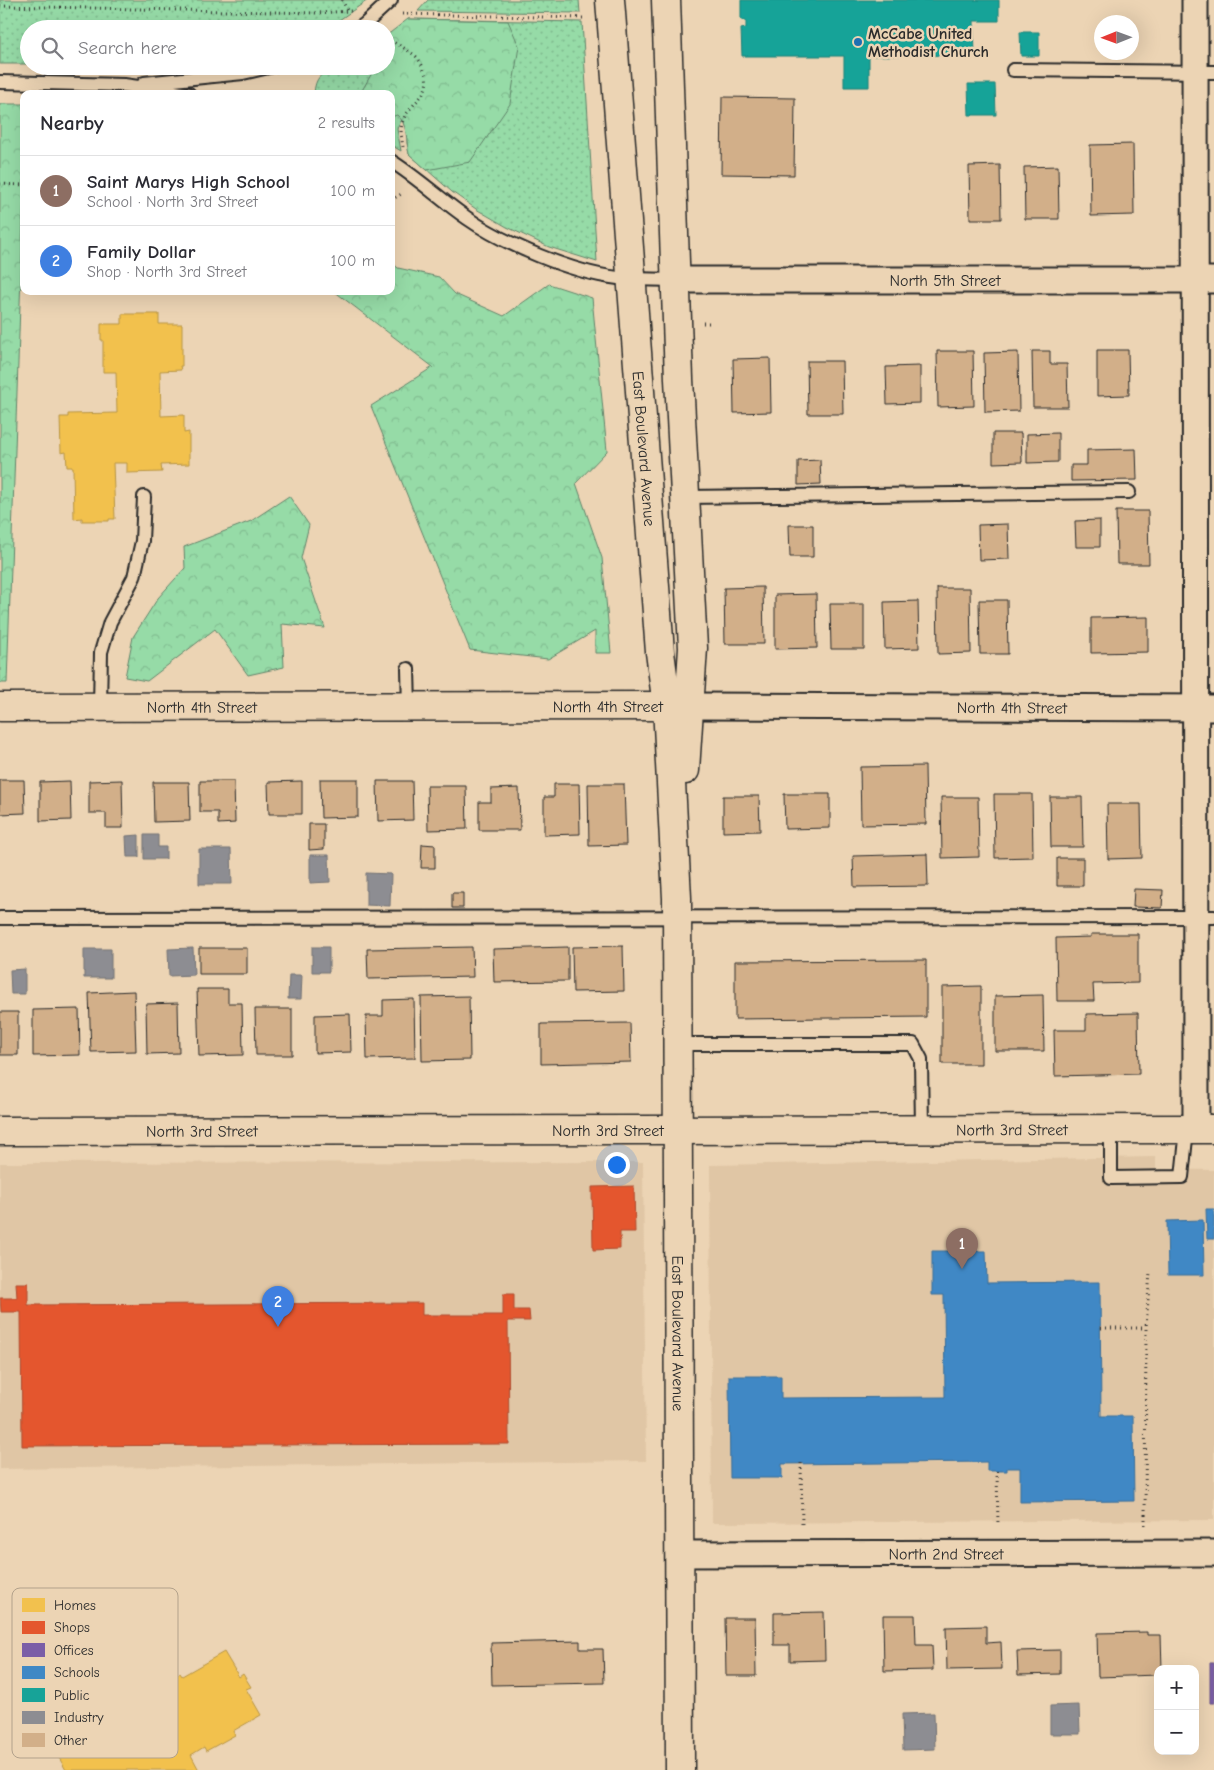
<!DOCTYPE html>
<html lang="en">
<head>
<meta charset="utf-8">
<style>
  :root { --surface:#fff; --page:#f2f2f3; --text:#2b2b33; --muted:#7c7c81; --line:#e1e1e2; --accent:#1f6fb2 }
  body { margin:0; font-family:"Comic Neue",sans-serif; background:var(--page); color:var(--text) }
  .controls { position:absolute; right:15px; bottom:15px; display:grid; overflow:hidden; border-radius:10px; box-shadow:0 5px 20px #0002 }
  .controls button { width:45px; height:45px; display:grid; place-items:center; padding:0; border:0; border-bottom:1px solid var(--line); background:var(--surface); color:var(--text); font:25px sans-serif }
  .compass { position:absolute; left:1094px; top:15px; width:45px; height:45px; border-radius:50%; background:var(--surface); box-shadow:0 5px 20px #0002; rotate:269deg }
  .you { position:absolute; left:616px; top:1164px; width:18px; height:18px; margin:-12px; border:4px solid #fff; border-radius:50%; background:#1a73e8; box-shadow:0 0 0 8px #1a73e833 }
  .badge { display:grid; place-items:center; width:32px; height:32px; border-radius:50%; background:var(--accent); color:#fff; font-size:16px; font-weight:700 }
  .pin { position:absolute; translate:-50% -41px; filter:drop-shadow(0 1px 2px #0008) }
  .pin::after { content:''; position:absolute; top:26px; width:18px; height:15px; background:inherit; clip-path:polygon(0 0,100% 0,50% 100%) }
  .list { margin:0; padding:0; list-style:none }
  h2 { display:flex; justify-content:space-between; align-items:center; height:65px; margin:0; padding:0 20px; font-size:21px }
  h2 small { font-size:16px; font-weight:400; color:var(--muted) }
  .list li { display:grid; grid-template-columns:32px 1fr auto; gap:15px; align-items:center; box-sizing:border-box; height:70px; padding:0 20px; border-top:1px solid var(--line) }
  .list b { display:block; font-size:19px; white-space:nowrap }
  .list p { margin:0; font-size:16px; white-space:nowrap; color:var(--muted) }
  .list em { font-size:16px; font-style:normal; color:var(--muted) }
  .icon { flex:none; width:28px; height:28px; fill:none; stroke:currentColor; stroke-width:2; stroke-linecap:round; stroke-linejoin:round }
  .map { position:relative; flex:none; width:1214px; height:1770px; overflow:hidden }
  .search { position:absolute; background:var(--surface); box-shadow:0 5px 20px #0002; left:20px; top:20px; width:375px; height:55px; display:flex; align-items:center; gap:12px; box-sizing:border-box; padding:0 18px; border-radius:28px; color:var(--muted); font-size:19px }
  .panel { position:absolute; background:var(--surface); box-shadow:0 5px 20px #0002; left:20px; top:90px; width:375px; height:205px; border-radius:10px }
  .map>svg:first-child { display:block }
  .built { fill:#e0c6a5 }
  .green { fill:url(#green-dots); stroke:#608369 }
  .forest { fill:url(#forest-crowns); stroke:#608369 }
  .homes { fill:#f2c14e; stroke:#b69444 }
  .shops { fill:#e4572e; stroke:#ac4a2d }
  .offices { fill:#7b5ea7; stroke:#634f82 }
  .schools { fill:#3f88c5; stroke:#396c97 }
  .public { fill:#17a398; stroke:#1d7f77 }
  .industry { fill:#8d8d92; stroke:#707073 }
  .building { fill:#d2af89; stroke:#2b2b2b }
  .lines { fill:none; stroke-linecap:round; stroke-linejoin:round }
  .lane-casing { stroke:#2b2b2b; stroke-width:16 }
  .street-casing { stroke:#2b2b2b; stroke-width:29 }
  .secondary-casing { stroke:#2b2b2b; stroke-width:31 }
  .path { stroke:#2b2b2b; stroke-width:3; stroke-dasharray:1 4; stroke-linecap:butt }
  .lane { stroke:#ecd4b4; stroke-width:12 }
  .street { stroke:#ecd4b4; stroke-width:25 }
  .secondary { stroke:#ecd4b4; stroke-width:28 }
  .poi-dot { fill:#1f6fb2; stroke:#ecd4b4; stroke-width:2 }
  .labels { text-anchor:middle; stroke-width:5; stroke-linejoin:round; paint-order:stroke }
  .poi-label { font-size:16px; font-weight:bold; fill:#2b2b2b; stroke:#ecd4b4; text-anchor:start }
  .street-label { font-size:16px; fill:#2b2b2b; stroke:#ecd4b4 }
  .key { fill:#ecd4b4; stroke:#b2a18b; stroke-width:1 }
  .key-label { font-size:14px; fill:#2b2b2b }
</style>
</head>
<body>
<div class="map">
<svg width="1214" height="1770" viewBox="0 0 1214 1770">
  <defs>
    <pattern id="green-dots" width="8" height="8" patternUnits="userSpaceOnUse" patternTransform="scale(1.25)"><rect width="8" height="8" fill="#96dba7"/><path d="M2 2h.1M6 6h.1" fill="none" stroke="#81bc90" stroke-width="1.8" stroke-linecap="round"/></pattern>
    <pattern id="forest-crowns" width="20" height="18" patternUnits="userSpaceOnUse" patternTransform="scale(1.25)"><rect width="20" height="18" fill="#96dba7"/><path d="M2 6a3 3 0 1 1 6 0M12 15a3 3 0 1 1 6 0" fill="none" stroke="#81bc90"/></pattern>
  </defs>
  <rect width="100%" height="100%" fill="#ecd4b4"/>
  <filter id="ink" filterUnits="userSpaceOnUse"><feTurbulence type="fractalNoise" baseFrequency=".02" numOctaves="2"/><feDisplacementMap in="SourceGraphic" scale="10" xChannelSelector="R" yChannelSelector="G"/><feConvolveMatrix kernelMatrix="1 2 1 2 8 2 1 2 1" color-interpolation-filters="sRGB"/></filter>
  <g filter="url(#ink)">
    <!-- built -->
    <path class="built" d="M1156 1157V1169L1214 1170V1520L712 1523 710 1165Z
      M643 1162 646 1461 0 1469V1163Z"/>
    <!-- green -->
    <path class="green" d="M0 0H368L326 29H29V64H0Z
      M428 0H579L580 13 418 11Z
      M408 19 582 22 597 262 549 247 507 227 476 209 452 192 409 154 407 143Z
      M335 66H386L402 119 397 129 401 151 391 145V94H314C315 77 321 74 335 66Z"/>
    <!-- forest -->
    <path class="forest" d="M408 19 508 21 519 46 510 104 470 162 427 170 409 154C406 142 408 123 397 115L391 117V94H360L376 66H386V36Z
      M0 104H24V188L7 683H0Z
      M391 262 398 268 439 277 455 294 504 316 549 284 592 298 607 451 576 483 602 558 611 653H595V631L548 659 470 650 371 406 433 367 334 291H391Z
      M289 496 309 525 301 558 325 628 282 624 284 667 248 675 215 629 147 681 125 677 133 637 158 598 185 568 184 547 251 521Z"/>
    <!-- homes -->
    <path class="homes" d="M122 314H159V324H182V366H180L181 370 160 371 161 416 184 415V433L189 432V464L161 465 162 472 127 473V463H113L115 519H109V521H82V518L74 519 73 467H67L66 452 61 453 60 417H68V414L117 413 116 372H103V340H101V324H122Z
      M224 1652 239 1677 243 1674 251 1687 246 1689 261 1715 233 1731 235 1735 206 1751 204 1747 191 1755 199 1770H66L54 1749 96 1725 94 1721 109 1713 111 1717 168 1684 166 1680 180 1673 182 1676Z"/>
    <!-- shops -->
    <path class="shops" d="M634 1186 635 1232H620V1249L593 1250 592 1187Z
      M16 1283H28V1305L422 1303V1315H503V1294H514V1310H529L530 1321H508L509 1444 22 1446 21 1312H1L0 1298H17Z"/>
    <!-- offices -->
    <path class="offices" d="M1210 1663H1214V1703H1210Z"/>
    <!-- schools -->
    <path class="schools" d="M1206 1209H1214V1239H1207Z
      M1203 1220 1204 1275H1168L1167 1221Z
      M932 1251H986L987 1283 1100 1282 1101 1416H1133L1134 1501 1020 1502V1468H1007V1471H987V1462L782 1464V1478H730L729 1376H781V1398L945 1397 944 1295H932Z"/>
    <!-- public -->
    <path class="public" d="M741 0H999V21H974L975 55 869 56V87H844V56H742L741 29 746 28V20H741Z
      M1020 32H1039V56H1021Z
      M968 84H995L996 115H969Z"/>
    <!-- industry -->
    <path class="industry" d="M139 835V857H127L126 836Z
      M144 835H158V847H166V859H144Z
      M199 849H231L232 884H199Z
      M310 855H329L330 882 310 883Z
      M366 873 391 874 390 906 366 905Z
      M312 947H329V972H312Z
      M193 948 194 975 169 976 168 949Z
      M84 949H111V978H84Z
      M25 969V994H11L10 970Z
      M289 975H302L301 999H288Z
      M1079 1705 1080 1734H1050V1706Z
      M934 1713 935 1749 903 1750 902 1714Z"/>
    <!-- building -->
    <path class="building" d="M722 97 795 98 794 175 721 174Z
      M1133 144 1134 215 1091 216 1090 145Z
      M1000 165 1001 219H970L969 166Z
      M1058 166 1059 219H1025L1024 167Z
      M1097 350H1128L1129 395 1097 396Z
      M937 351H973L974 406 938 407Z
      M1032 351H1050V364H1067L1068 407H1033Z
      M1018 352 1019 411 985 412 984 353Z
      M770 358 771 412 734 413 733 359Z
      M807 361H842L843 414H808Z
      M920 366V403L887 404 886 367Z
      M993 433H1021L1022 462 993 463Z
      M1058 433V462L1027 463V434Z
      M1136 449 1137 480 1071 481V465H1087V450Z
      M820 460 821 484 798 485V461Z
      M1116 511H1148L1149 564H1117Z
      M1100 520V547H1076L1075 521Z
      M1008 524 1009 559 979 560 978 525Z
      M789 525H813V557H790Z
      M763 587 764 644H725L724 588Z
      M937 588H970L971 653 938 654Z
      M816 594 817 648 775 649V595Z
      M979 600H1007L1008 654H980Z
      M918 601 919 648 885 649 884 602Z
      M830 604H864V649H831Z
      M1148 617V652L1091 653V618Z
      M925 766 926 824 861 825 860 767Z
      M320 779H358V817L321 818Z
      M0 780H24L25 813 0 814Z
      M122 780 123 828H106V813H89V781Z
      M70 781 71 820 40 821V782Z
      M200 781H234L235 823 218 824V812H200Z
      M302 781V814H269L268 782Z
      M377 781H412L413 820 378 821Z
      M153 782H189L190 821 154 822Z
      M554 784H579L580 834 544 835V797H554Z
      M588 784H624L626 845 589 846Z
      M427 786H466L467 829 428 830Z
      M519 788 520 830H479V802H491V789Z
      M784 794H830V828L785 829Z
      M994 794H1032L1033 857 995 858Z
      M723 796H759L760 831 723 832Z
      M941 797H978L979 857 942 858Z
      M1050 797H1082L1083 847H1051Z
      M1107 804H1141L1142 858 1108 859Z
      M309 824H324V849L309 850Z
      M422 844 435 845V868H421Z
      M927 854 928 886 854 887 853 856Z
      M1057 858H1083V886H1057Z
      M1134 889 1163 890 1162 908 1133 907Z
      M452 893H463V908H452Z
      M1091 934H1138V983L1093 984 1094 1001H1057L1056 938 1091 937Z
      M623 946 624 991 573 992 572 947Z
      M472 947 473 977 368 979 367 949Z
      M568 947V981L494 982 493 949Z
      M199 948H247V974H199Z
      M926 960V1017L735 1019V961Z
      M981 986V1064H942V987Z
      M197 989H228V1003H242L243 1055 199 1056Z
      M134 991 136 1051 91 1052 89 993Z
      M1043 995 1044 1051H995V996Z
      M469 996 470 1060 422 1061 421 997Z
      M414 999 415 1058 367 1059 366 1016H383V1000Z
      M178 1003 179 1053 147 1054 146 1004Z
      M79 1009 80 1055 33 1056V1010Z
      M255 1009H292V1055H256Z
      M0 1012H18V1055H0Z
      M1138 1013 1139 1074 1055 1076 1054 1030H1086V1014Z
      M350 1014 351 1052 315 1053V1015Z
      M630 1023 631 1062 541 1064V1024Z
      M824 1612 825 1660 790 1661V1645H774V1613Z
      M883 1615H915L916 1645H932L933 1670 884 1671Z
      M725 1618H755L756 1676H726Z
      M986 1626V1643L1001 1642 1002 1669 947 1670 946 1627Z
      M1147 1632V1635H1161L1162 1669H1158V1675L1098 1677 1097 1633Z
      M580 1641V1649H603L604 1683 492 1685 491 1643Z
      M1060 1650V1674L1018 1675 1017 1651Z"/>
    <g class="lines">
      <!-- lane casing -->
      <g class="lane-casing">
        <path id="lane" d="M358 29 365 24 391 0
          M1013 70 1214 72
          M0 82 124 85 189 94
          M144 83 243 73 273 66
          M391 161C418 178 441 200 467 218 504 244 573 273 618 278 637 280 656 279 675 280
          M684 497 1129 492
          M408 669 409 707
          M100 707 101 652 110 622 134 577 142 541 144 497
          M0 918 1214 917
          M677 1044H913L921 1059 922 1129
          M1111 1129V1178L1182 1177 1187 1129"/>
      </g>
      <!-- street casing -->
      <g class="street-casing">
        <g id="street">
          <path d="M1195 0 1196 1129"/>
          <path id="s1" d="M675 280H1214"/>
          <path id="s2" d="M690 706 1214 708"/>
          <path id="s3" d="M680 1554 1214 1553"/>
        </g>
      </g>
      <!-- secondary casing -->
      <g class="secondary-casing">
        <g id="secondary">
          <path id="s4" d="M610 0 660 652 667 706 677 898 680 1770"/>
          <path d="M666 0 679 379 693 648 685 770"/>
          <path id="s5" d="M0 707 686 706"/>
          <path id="s6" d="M0 1131 1214 1129"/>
        </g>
      </g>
      <!-- path -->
      <path class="path" d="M342 0 347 10
        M0 6 316 13 351 11
        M402 14 584 18
        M386 38C395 43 405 48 413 54 418 57 422 64 424 70 435 97 407 102 402 124 400 131 402 140 403 147
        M0 184 24 185
        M391 200 403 193
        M703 323H710
        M1101 1328H1146
        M801 1463 802 1526
        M997 1471 998 1526
        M1145 1525 1146 1328 1150 1272"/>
      <!-- lane -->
      <use href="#lane" class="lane"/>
      <!-- street -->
      <use href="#street" class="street"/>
      <!-- secondary -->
      <use href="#secondary" class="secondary"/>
    </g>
  </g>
  <!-- markers -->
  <circle class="poi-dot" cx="858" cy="42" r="5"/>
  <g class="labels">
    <!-- poi labels -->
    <g class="poi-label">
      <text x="868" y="39">McCabe United<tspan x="868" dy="18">Methodist Church</tspan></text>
    </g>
    <!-- street labels -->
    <g class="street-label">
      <text dy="6" stroke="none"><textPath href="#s1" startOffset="270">North 5th Street</textPath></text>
      <text dy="6" stroke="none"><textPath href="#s4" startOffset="450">East Boulevard Avenue</textPath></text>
      <text dy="6" stroke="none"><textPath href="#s5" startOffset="608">North 4th Street</textPath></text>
      <text dy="6" stroke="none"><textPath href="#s5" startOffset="202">North 4th Street</textPath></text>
      <text dy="6" stroke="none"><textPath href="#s2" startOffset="322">North 4th Street</textPath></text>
      <text dy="6" stroke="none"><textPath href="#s6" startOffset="608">North 3rd Street</textPath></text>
      <text dy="6" stroke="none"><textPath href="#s6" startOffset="1012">North 3rd Street</textPath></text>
      <text dy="6" stroke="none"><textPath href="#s6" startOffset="202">North 3rd Street</textPath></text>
      <text dy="6" stroke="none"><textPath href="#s4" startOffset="1336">East Boulevard Avenue</textPath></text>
      <text dy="6" stroke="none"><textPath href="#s3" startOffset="266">North 2nd Street</textPath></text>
    </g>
  </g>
  <!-- legend -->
  <rect x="12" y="1588" width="166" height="170" rx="8" class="key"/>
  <rect x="22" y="1598" width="23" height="14" fill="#f2c14e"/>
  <rect x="22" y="1621" width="23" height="13" fill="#e4572e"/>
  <rect x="22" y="1643" width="23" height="14" fill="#7b5ea7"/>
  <rect x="22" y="1666" width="23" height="13" fill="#3f88c5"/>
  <rect x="22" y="1688" width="23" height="14" fill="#17a398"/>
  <rect x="22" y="1711" width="23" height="13" fill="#8d8d92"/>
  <rect x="22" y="1733" width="23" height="14" fill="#d2af89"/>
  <g class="key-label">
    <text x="54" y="1610">Homes</text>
    <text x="54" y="1632">Shops</text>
    <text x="54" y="1655">Offices</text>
    <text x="54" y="1677">Schools</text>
    <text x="54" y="1700">Public</text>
    <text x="54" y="1722">Industry</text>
    <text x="54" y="1745">Other</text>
  </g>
</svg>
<div class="controls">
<button>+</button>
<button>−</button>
</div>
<svg class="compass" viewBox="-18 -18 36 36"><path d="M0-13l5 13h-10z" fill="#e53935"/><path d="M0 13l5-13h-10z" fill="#7c7c81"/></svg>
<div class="you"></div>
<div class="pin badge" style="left:962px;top:1269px;background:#8d6e63">1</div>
<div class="pin badge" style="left:278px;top:1327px;background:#3f7fe0">2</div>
<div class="search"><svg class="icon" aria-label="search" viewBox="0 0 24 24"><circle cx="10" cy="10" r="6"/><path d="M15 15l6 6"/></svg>Search here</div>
<section class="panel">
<h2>Nearby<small>2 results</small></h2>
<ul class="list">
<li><span class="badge" style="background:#8d6e63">1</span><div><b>Saint Marys High School</b><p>School · North 3rd Street</p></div><em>100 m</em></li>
<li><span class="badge" style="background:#3f7fe0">2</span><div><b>Family Dollar</b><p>Shop · North 3rd Street</p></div><em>100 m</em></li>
</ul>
</section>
</div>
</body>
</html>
